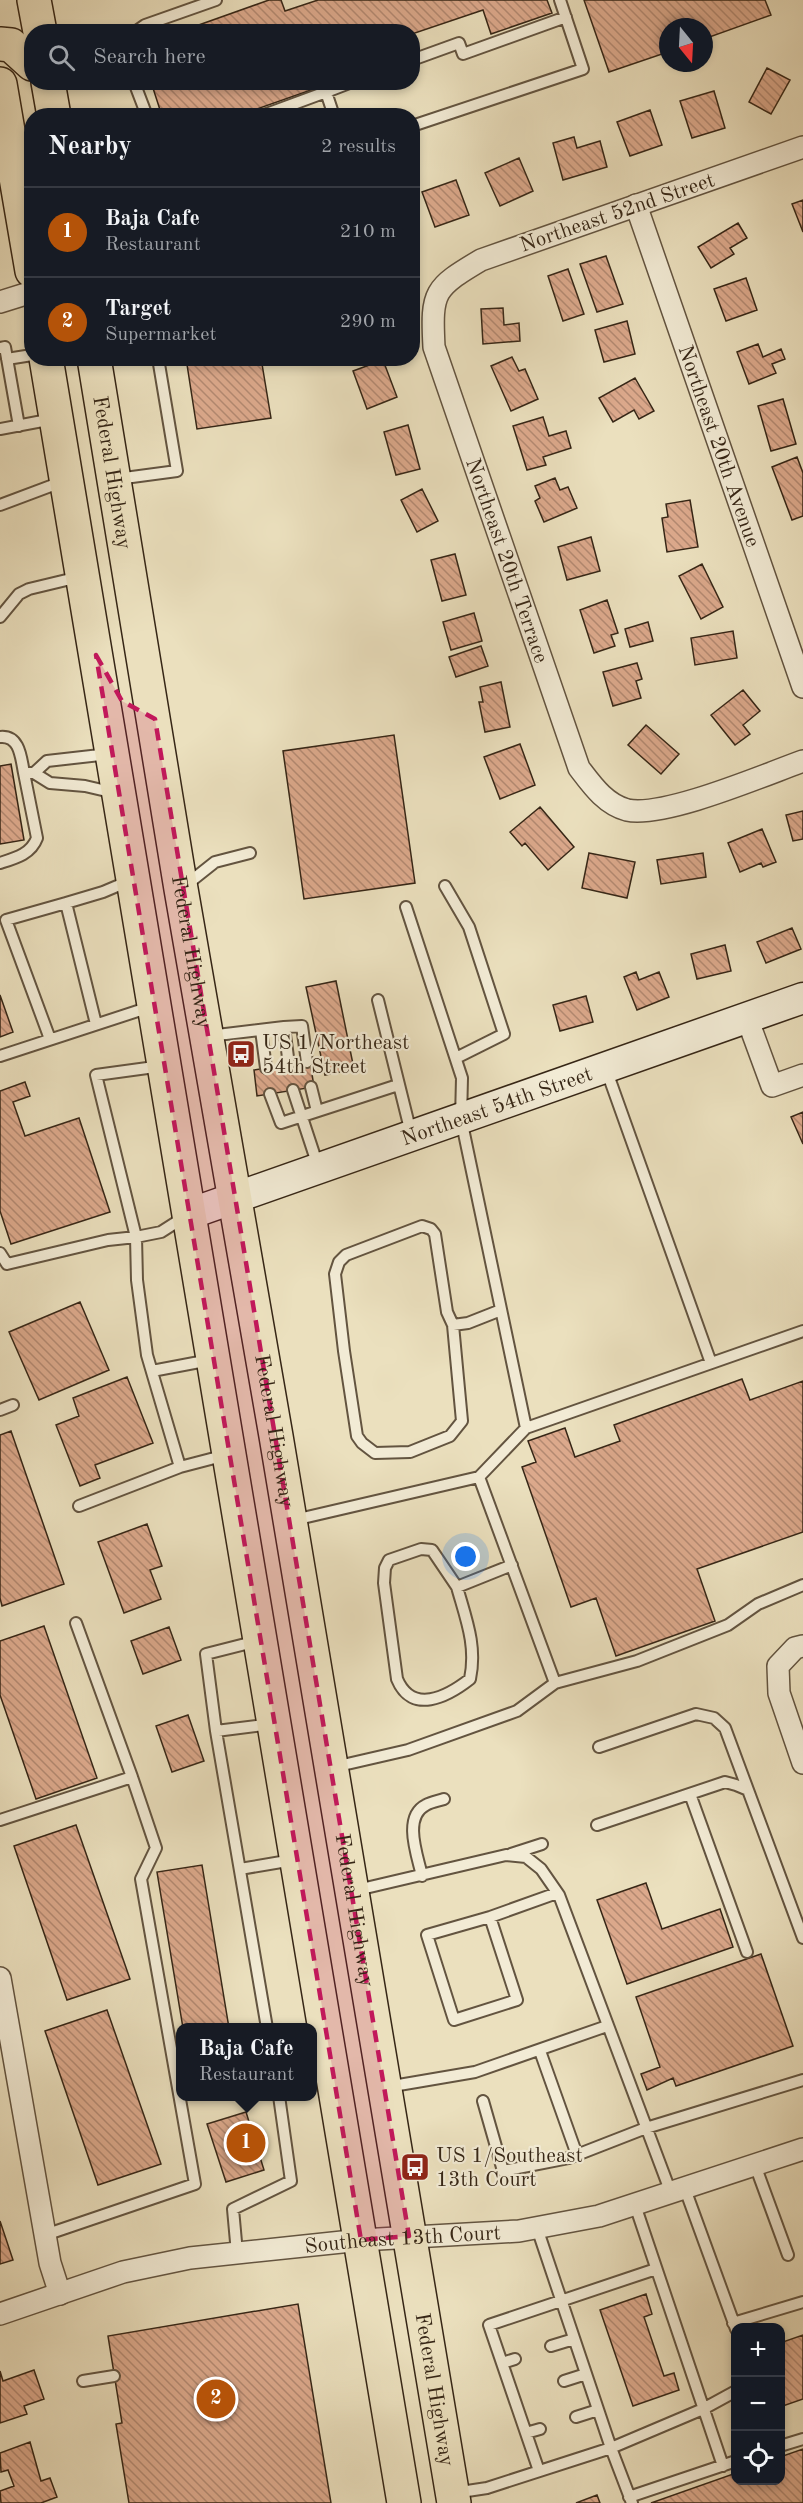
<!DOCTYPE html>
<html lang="en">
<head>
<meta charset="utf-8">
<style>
  :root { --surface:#171b24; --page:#20242c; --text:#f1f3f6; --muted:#9ea1a6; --line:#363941; --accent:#b45309 }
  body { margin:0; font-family:"Old Standard TT",serif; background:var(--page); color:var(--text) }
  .controls { position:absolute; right:18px; bottom:18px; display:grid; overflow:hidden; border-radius:12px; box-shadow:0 3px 9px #0003 }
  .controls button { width:54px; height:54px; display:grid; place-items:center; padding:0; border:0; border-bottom:2px solid var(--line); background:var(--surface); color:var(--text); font:30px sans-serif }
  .compass { position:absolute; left:659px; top:18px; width:54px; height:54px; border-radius:50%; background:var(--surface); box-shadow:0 3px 9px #0003; rotate:162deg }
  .you { position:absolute; left:466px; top:1557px; width:21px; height:21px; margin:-15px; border:4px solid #fff; border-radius:50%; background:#1a73e8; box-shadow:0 0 0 9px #1a73e833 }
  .badge { display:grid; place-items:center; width:39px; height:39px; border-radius:50%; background:var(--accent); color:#fff; font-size:20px; font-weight:700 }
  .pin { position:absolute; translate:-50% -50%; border:3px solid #fff; box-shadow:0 2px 6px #0006 }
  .popup { position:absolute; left:176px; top:2023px; width:141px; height:78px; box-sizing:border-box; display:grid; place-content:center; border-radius:12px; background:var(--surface); filter:drop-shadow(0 2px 4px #0005); font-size:20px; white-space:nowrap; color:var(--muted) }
  .popup b { font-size:22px; color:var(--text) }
  .popup::after { content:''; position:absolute; left:50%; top:100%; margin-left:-12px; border:12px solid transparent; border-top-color:var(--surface) }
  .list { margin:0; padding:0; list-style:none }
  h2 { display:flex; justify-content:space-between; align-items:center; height:78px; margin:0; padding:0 24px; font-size:26px }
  h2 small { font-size:20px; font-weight:400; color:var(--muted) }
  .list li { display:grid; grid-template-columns:39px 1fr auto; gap:18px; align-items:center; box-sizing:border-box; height:90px; padding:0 24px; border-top:2px solid var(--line) }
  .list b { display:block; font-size:22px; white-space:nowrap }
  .list p { margin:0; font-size:20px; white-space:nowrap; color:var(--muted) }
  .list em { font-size:20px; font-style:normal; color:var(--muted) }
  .icon { flex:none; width:33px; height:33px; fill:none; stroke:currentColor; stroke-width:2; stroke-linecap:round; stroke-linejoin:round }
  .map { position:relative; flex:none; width:803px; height:2503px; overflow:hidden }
  .search { position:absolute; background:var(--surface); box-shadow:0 3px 9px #0003; left:24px; top:24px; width:396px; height:66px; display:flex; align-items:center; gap:15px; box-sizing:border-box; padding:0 21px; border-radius:24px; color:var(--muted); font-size:22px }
  .panel { position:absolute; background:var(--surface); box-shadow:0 3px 9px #0003; left:24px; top:108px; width:396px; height:258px; border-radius:24px }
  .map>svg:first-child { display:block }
  .building { fill:url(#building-back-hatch); stroke:#362616; stroke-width:1.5 }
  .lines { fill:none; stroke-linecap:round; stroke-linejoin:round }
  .lane-casing { stroke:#635440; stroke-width:14 }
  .street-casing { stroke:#635440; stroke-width:24 }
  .secondary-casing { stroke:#362616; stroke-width:33 }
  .primary-casing { stroke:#362616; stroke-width:36 }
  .lane { stroke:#f2ebd5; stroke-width:10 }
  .street { stroke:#f2ebd5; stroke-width:21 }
  .secondary { stroke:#f2ebd5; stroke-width:30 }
  .primary { stroke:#ebe0be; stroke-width:33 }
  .marked { fill:#c2185b; fill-opacity:0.2; stroke:#c2185b; stroke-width:4.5; stroke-dasharray:12 8; stroke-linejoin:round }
  .labels { text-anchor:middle; stroke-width:4.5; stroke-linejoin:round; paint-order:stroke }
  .street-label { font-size:21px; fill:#362616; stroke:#f2ebd5 }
  .poi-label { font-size:21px; fill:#362616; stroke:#f2ebd5; text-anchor:start }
</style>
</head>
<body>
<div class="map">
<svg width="803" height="2503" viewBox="0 0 803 2503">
  <defs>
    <pattern id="building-back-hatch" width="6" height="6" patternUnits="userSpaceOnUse" patternTransform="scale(1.5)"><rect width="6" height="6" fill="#dca98c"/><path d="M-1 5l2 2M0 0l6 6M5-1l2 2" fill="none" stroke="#b38971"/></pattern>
  </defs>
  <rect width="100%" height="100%" fill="#ebe0be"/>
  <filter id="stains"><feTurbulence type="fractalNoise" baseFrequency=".00333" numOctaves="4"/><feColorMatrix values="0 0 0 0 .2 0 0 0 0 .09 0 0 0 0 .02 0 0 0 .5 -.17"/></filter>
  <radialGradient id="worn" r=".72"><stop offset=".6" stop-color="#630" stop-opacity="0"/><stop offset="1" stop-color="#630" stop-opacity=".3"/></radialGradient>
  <!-- building -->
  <path class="building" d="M269 0H281L285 11 318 0H547L552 13 491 34 483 10 412 34V32H179Z
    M584 0H765L771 15 704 39V27H668V52L609 72Z
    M767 68 790 80 771 114 749 102Z
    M151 82H312L314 89 237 116H162Z
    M714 91 725 128 692 138 680 101Z
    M650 110 662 145 630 156 617 122Z
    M574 137 577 148 600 141 607 167 563 180 553 143Z
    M519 158 533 191 500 206 485 173Z
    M456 180 469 215 435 227 422 192Z
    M803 200V232L792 204Z
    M738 223 747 238 730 248 734 254 711 268 698 247Z
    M606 256 623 304 597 312 580 264Z
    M568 269 584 314 563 321 548 276Z
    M746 278 757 310 726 321 714 289Z
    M503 308 504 325 519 323 520 341 483 344 481 309Z
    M627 321 635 354 604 362 595 330Z
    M758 344 763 357 781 349 785 359 772 364 776 373 749 384 737 352Z
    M512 357 519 371 525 369 538 399 511 411 491 366Z
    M186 358H261L271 418 197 429Z
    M383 360 397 397 367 409 353 371Z
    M635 378 654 411 639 419 634 410 613 422 599 398Z
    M783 399 796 444 771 451 758 406Z
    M543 417 549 436 566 431 571 448 543 457 546 465 527 470 513 426Z
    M408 425 420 469 396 475 384 432Z
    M797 457 803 473V516L792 520 772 467Z
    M555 478 560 490 568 487 577 508 544 522 535 501 540 498 535 486Z
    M422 489 438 521 417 532 401 500Z
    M690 500 698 547 667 552 662 518 668 517 666 504Z
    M591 537 600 571 567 580 558 547Z
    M455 554 466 595 442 601 431 560Z
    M702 564 723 607 701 619 679 576Z
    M607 600 618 633 611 635 615 646 594 653 580 610Z
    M474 613 482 641 451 650 443 622Z
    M648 622 653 641 630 647 625 629Z
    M733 631 737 658 695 665 691 638Z
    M481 646 488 666 456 677 449 657Z
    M637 663 642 679 636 681 641 698 613 706 603 672Z
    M501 682 510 727 485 732 479 702H483L480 687Z
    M743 690 760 711 743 725 750 734 735 745 711 715Z
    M646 725 679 754 661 774 628 745Z
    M394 735 415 883 304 899 283 751Z
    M520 744 535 785 500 799 484 757Z
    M11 764 24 840 0 844V766Z
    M540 807 574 847 548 870 525 843 522 846 510 832Z
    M803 811V839L793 841 786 815Z
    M762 829 776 862 763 867 761 863 740 872 728 843Z
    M589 853 635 862 627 898 582 888Z
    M703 853 706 877 661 884 657 860Z
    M792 928 801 949 766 963 757 942Z
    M725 945 731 971 697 979 691 954Z
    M636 972 639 980 659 972 669 997 637 1010 624 977Z
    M336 981 354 1069 325 1075 306 987Z
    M0 995 13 1032 0 1037Z
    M586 996 593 1022 560 1031 553 1005Z
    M310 1061 314 1087 257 1096 254 1070Z
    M25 1082 30 1096 13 1102 25 1136 79 1118 110 1212 11 1244 0 1211V1091Z
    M803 1112V1144L791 1117Z
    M80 1302 109 1370 39 1400 9 1332Z
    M127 1377 153 1443 95 1465 100 1478 80 1486 56 1425 79 1416 73 1398Z
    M742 1379 750 1400 803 1381V1532L697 1569 715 1621 616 1656 596 1598 571 1607 522 1467 536 1462 528 1441 565 1428 575 1457 620 1441 614 1425Z
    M11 1431 64 1584 2 1606 0 1598V1435Z
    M147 1524 162 1566 150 1570 161 1599 124 1613 98 1542Z
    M44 1626 97 1778 36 1799 0 1695V1641Z
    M169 1627 181 1660 143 1674 131 1641Z
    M188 1715 204 1761 172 1772 156 1726Z
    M76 1825 130 1979 67 2000 14 1846Z
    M202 1865 229 2028H183L157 1872Z
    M646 1883 662 1929 720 1909 733 1947 627 1984 597 1900Z
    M761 1954 793 2046 676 2086 673 2078 647 2090 641 2074 660 2067 636 1997Z
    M107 2010 161 2164 98 2185 45 2031Z
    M246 2112 264 2170 226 2182 207 2124Z
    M0 2221 13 2260 0 2264Z
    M646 2294 652 2314 644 2317 664 2376 674 2373 679 2390 633 2406 600 2310Z
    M298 2304 331 2503H129L116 2424 122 2423 108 2336Z
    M803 2335V2399L780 2407V2343Z
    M34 2370 44 2399 24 2406 27 2414 0 2423V2371L3 2381Z
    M30 2442 41 2481 50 2478 57 2497 41 2503H1L0 2491 14 2486 8 2470 1 2472 0 2453Z
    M803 2449V2503H651L736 2473V2480H780V2457Z
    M597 2495 600 2503H576Z"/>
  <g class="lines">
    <!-- lane casing -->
    <g class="lane-casing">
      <path id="lane" d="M135 32 145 25 216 0
        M412 60 459 43 463 54 566 17
        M134 82 147 116
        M326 92 352 82
        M261 116 326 92 334 116
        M412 126 583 69 560 0
        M0 348 5 347 19 426
        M7 359 32 355
        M0 429 53 419
        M117 479 177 471 158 358
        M0 505 64 481
        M0 617 19 594 29 589 79 577
        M0 737C20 735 21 758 24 773
        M109 754 47 761 34 773 50 783 85 786 115 793
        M0 863C16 858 31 854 37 838L24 773H34
        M186 885 215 862 250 853
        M445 886 469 927 504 1034 456 1058
        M406 907 462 1078 461 1119 526 1428
        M378 1000 411 1133
        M96 1024 66 903 103 892 129 881
        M284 1027 302 1026 307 1062
        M261 1030 266 1068
        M209 1036 284 1027 289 1065
        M50 1039 6 920 66 903
        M0 1056 150 1007
        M606 1069 711 1363
        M311 1087 317 1111
        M293 1090 318 1166
        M270 1094 281 1123 398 1085
        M186 1216 161 1232 136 1237 137 1280 147 1355 180 1467 226 1455
        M0 1253 7 1264 108 1240 136 1237 96 1075 162 1066
        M453 1325 462 1421 450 1436 410 1452 375 1453 362 1443 357 1436 344 1351 335 1274 339 1262 346 1255 422 1226 431 1229 435 1234 447 1312 453 1325 468 1323 501 1310
        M152 1371 210 1360
        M0 1410 13 1405
        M479 1477 555 1683
        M79 1506 180 1467
        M294 1520 479 1477 526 1428 803 1331
        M457 1587C466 1619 477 1646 470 1679 447 1697 412 1715 397 1679L384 1583 385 1568 389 1560 421 1549 432 1550 457 1587 512 1565
        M76 1623 132 1777
        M216 1731 206 1654 257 1641
        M599 1747 696 1714 714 1718 725 1728 748 1790
        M334 1767 408 1750 517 1711 555 1683 637 1661 728 1625 758 1604 803 1585
        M690 1794 747 1952
        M0 1820 132 1777 156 1848 141 1879 195 2184 45 2235
        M597 1825 725 1782 736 1785 748 1790 803 1938
        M511 1854 542 1844
        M240 1869 293 1860
        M422 1876C418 1857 402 1817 426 1805 431 1802 438 1801 444 1799
        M357 1890 506 1855 526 1857 541 1869 559 1895 671 2193
        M490 1917 517 2000 454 2020 427 1935 490 1917 557 1893
        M267 2028 216 1731 272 1724
        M540 2051 577 2155
        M387 2087 475 2072 607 2026
        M483 2101 503 2171 569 2158 646 2128 803 2080
        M755 2165 788 2255
        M685 2189 736 2329
        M635 2205 723 2466
        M237 2253 233 2209 291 2181 279 2096
        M733 2323 803 2302
        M551 2346 574 2339
        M502 2363 515 2359
        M83 2381 114 2376
        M564 2381 586 2374
        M576 2417 598 2410
        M526 2433 540 2429
        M780 2446 803 2439
        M539 2471 489 2325 656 2269
        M454 2493 487 2488 611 2448 537 2228
        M629 2497 736 2461
        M632 2503 611 2448 703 2409 736 2391"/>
    </g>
    <!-- street casing -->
    <g class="street-casing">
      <g id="street">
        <path id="s1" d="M803 147 481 260C434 288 431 291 434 347L579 768C592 785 605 804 627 810 664 818 764 775 803 761"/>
        <path id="s2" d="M636 205 803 687"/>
        <path d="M0 302 32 292"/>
        <path d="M747 1018 772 1086 803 1075"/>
        <path d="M803 1646 795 1648 778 1666 779 1693 803 1763"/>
        <path d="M0 1978 50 2263 60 2294"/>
        <path id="s3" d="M0 2314 123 2272 190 2258 361 2240 519 2231 599 2216 803 2149"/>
      </g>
    </g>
    <!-- secondary casing -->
    <g class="secondary-casing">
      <g id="secondary">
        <path id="s4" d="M189 1214 803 998"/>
      </g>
    </g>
    <!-- primary casing -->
    <g class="primary-casing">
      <g id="primary">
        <path d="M34 0 40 32"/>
        <path d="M0 44 11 45 32 64"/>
        <path d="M48 82 54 116"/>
        <path d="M0 84 32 271"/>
        <path d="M46 358 404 2503"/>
        <path id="s5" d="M94 358 181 889 276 1436 454 2503"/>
      </g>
    </g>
    <!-- lane -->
    <use href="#lane" class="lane"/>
    <!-- street -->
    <use href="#street" class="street"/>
    <!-- secondary -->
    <use href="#secondary" class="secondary"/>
    <!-- primary -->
    <use href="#primary" class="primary"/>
  </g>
  <!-- marked area -->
  <path class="marked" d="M96 655 122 701 155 719 409 2236 361 2240Z"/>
  <!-- icons -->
  <defs>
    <g id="bus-square" transform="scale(1.5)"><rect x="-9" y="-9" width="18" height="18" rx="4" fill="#8f2418" stroke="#f2ebd5"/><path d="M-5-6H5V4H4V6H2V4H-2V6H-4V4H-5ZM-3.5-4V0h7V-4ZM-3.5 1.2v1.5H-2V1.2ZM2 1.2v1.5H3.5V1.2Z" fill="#fff"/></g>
  </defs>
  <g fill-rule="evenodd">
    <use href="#bus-square" x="241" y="1054"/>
    <use href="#bus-square" x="415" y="2167"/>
  </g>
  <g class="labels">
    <!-- street labels -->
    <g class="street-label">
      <text transform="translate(617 212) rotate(-19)" y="7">Northeast 52nd Street</text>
      <text dy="7" stroke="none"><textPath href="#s2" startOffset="255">Northeast 20th Avenue</textPath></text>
      <text dy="7" stroke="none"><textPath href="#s5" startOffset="116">Federal Highway</textPath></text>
      <text dy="7" stroke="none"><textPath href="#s1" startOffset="676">Northeast 20th Terrace</textPath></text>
      <text dy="7" stroke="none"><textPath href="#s5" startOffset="602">Federal Highway</textPath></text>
      <text dy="7" stroke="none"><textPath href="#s4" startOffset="326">Northeast 54th Street</textPath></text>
      <text dy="7" stroke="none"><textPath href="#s5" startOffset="1088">Federal Highway</textPath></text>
      <text dy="7" stroke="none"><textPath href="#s5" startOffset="1574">Federal Highway</textPath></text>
      <text dy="7" stroke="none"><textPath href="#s3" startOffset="412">Southeast 13th Court</textPath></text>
      <text dy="7" stroke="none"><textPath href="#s5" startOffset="2060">Federal Highway</textPath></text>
    </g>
    <!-- poi labels -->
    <g class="poi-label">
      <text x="262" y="1049">US 1/Northeast<tspan x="262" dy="24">54th Street</tspan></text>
      <text x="436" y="2162">US 1/Southeast<tspan x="436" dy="24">13th Court</tspan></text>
    </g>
  </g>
  <rect width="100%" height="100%" filter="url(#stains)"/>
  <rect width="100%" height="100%" fill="url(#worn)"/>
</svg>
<div class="controls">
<button>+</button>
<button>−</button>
<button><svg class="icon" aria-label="locate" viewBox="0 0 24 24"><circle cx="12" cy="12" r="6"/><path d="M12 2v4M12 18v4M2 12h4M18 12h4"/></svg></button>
</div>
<svg class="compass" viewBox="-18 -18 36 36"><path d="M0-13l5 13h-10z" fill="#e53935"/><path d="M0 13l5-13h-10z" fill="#9ea1a6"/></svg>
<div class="you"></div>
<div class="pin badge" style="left:246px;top:2143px">1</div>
<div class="popup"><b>Baja Cafe</b>Restaurant</div>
<div class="pin badge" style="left:216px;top:2399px">2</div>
<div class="search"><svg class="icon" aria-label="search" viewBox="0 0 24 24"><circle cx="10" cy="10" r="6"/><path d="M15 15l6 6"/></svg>Search here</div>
<section class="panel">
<h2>Nearby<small>2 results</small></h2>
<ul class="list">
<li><span class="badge">1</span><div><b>Baja Cafe</b><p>Restaurant</p></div><em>210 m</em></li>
<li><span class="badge">2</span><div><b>Target</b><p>Supermarket</p></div><em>290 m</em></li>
</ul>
</section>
</div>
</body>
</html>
